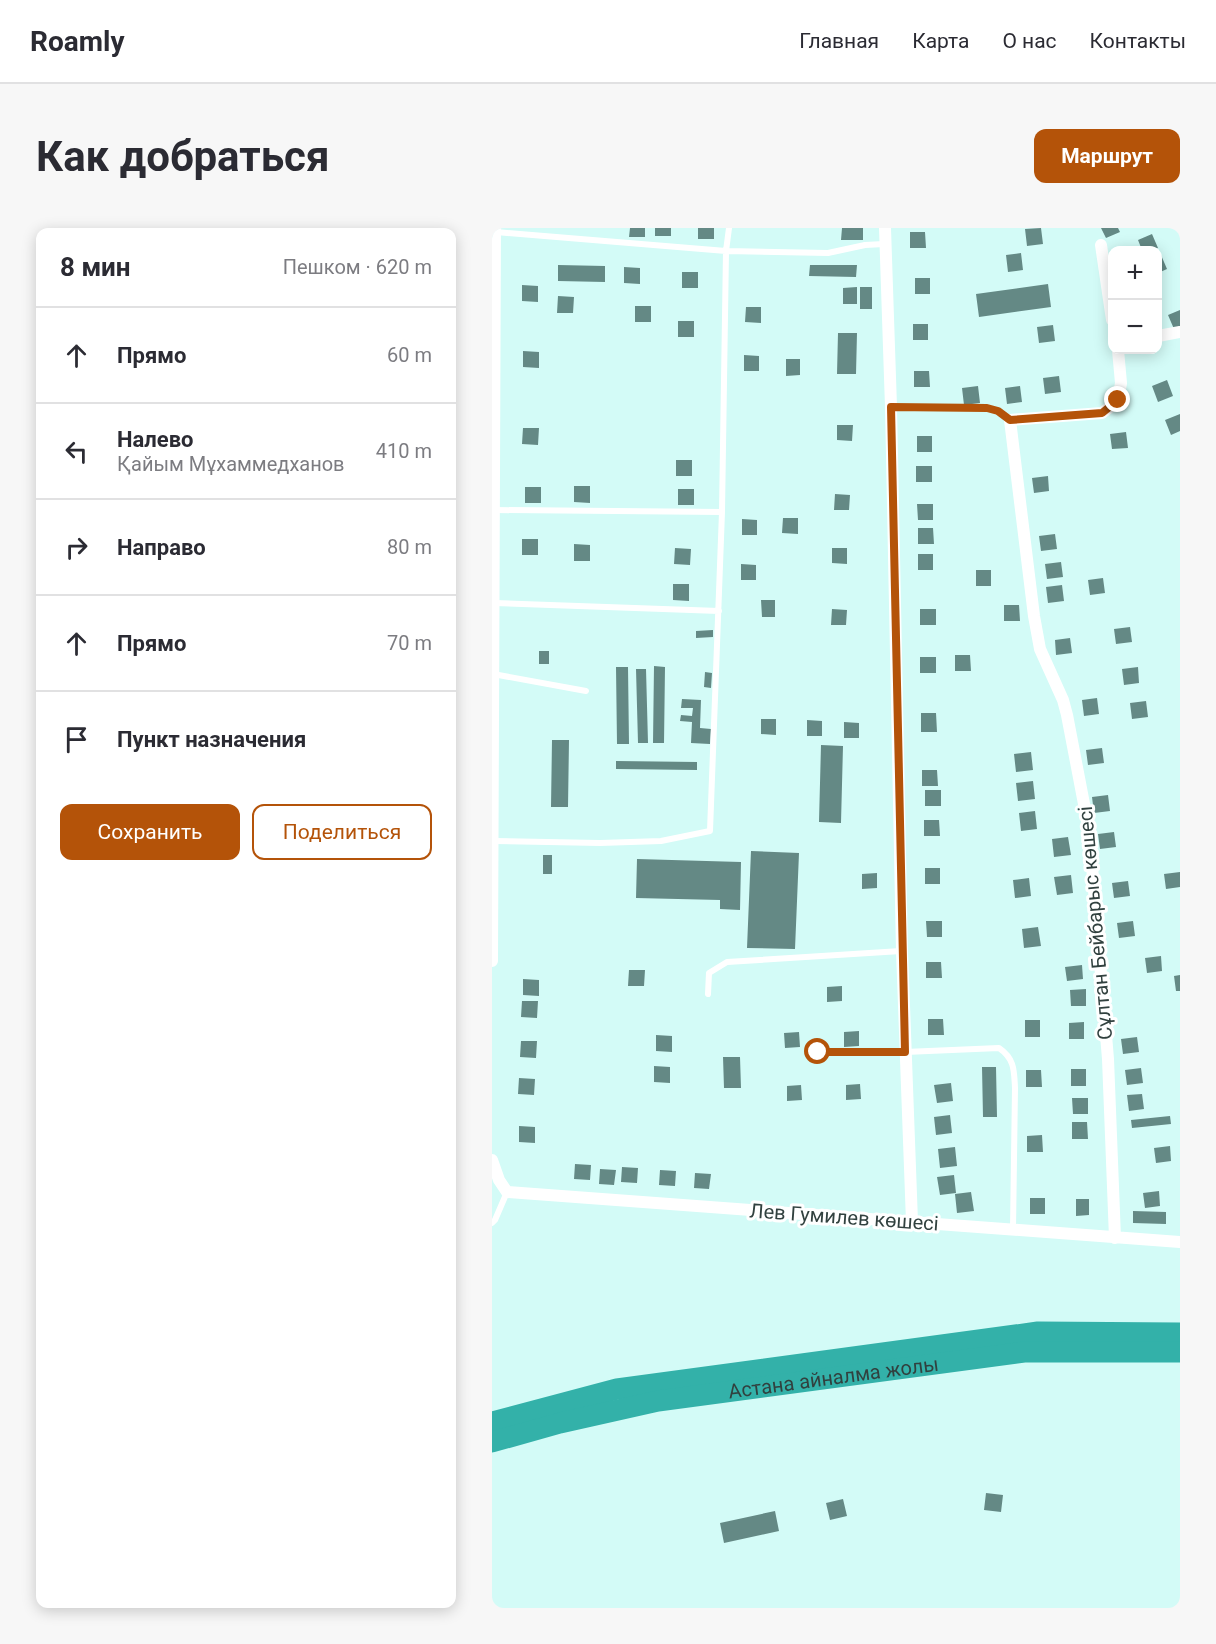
<!DOCTYPE html>
<html lang="ru">
<head>
<meta charset="utf-8">
<style>
  :root { --surface:#fff; --page:#f7f7f7; --text:#2b2b33; --muted:#7c7c81; --line:#e1e1e2; --accent:#b45309 }
  body { margin:0; font-family:Roboto,sans-serif; background:var(--page); color:var(--text) }
  .controls { position:absolute; right:18px; top:18px; display:grid; overflow:hidden; border-radius:12px; box-shadow:0 3px 15px #0003 }
  .controls button { width:54px; height:54px; display:grid; place-items:center; padding:0; border:0; border-bottom:2px solid var(--line); background:var(--surface); color:var(--text); font:30px sans-serif }
  .stop { position:absolute; width:18px; height:18px; margin:-14px; border:4px solid #b45309; border-radius:50%; background:#fff }
  .stop.end { background:#b45309; border-color:#fff; box-shadow:0 2px 6px #0008 }
  .list { margin:0; padding:0; list-style:none }
  h2 { display:flex; justify-content:space-between; align-items:center; height:78px; margin:0; padding:0 24px; font-size:26px }
  h2 small { font-size:20px; font-weight:400; color:var(--muted) }
  .list li { display:grid; grid-template-columns:39px 1fr auto; gap:18px; align-items:center; box-sizing:border-box; height:96px; padding:0 24px; border-top:2px solid var(--line) }
  .list b { display:block; font-size:22px; white-space:nowrap }
  .list p { margin:0; font-size:20px; white-space:nowrap; color:var(--muted) }
  .list em { font-size:20px; font-style:normal; color:var(--muted) }
  .actions { display:flex; gap:12px; padding:18px 24px }
  .actions a { flex:1; padding:14px 0; border:2px solid var(--accent); border-radius:12px; text-align:center; font-size:21px; color:var(--accent) }
  .actions .main { background:var(--accent); color:#fff }
  .icon { flex:none; width:33px; height:33px; fill:none; stroke:currentColor; stroke-width:2; stroke-linecap:round; stroke-linejoin:round }
  .map { position:relative; flex:none; width:688px; height:1380px; overflow:hidden; border-radius:12px }
  header { display:flex; align-items:center; gap:36px; box-sizing:border-box; height:84px; padding:0 30px; background:var(--surface); border-bottom:2px solid var(--line) }
  header strong { font-size:28px }
  nav { display:flex; gap:33px; margin-inline-start:auto; font-size:21px }
  .intro { display:flex; align-items:center; justify-content:space-between; box-sizing:border-box; height:144px; padding:0 36px }
  h1 { margin:0; font-size:42px }
  .button { padding:15px 27px; border-radius:12px; background:var(--accent); color:#fff; font-size:21px; font-weight:700 }
  main { display:flex; gap:36px; padding:0 36px }
  aside { flex:1; background:var(--surface); border-radius:12px; box-shadow:0 3px 15px #0003 }
  .map>svg:first-child { display:block }
  .building { fill:#648985 }
  .lines { fill:none; stroke-linecap:round; stroke-linejoin:round }
  .lane { stroke:#fff; stroke-width:6 }
  .street { stroke:#fff; stroke-width:12 }
  .highway { stroke:#33b1a9; stroke-width:21 }
  .route { stroke:#b45309; stroke-width:8 }
  .labels { text-anchor:middle; stroke-width:6; stroke-linejoin:round; paint-order:stroke }
  .street-label { font-size:20px; fill:#31413f; stroke:#fff }
</style>
</head>
<body>
<header>
<strong>Roamly</strong>
<nav><a>Главная</a><a>Карта</a><a>О нас</a><a>Контакты</a></nav>
</header>
<div class="intro"><h1>Как добраться</h1><a class="button">Маршрут</a></div>
<main>
<aside>
<h2>8 мин<small>Пешком · 620 m</small></h2>
<ul class="list">
<li><svg class="icon" aria-label="ahead" viewBox="0 0 24 24"><path d="M12 20V5M6 11l6-6 6 6"/></svg><div><b>Прямо</b></div><em>60 m</em></li>
<li><svg class="icon" aria-label="left" viewBox="0 0 24 24"><path d="M17 20v-9H6M10 6l-5 5 5 5"/></svg><div><b>Налево</b><p>Қайым Мұхаммедханов</p></div><em>410 m</em></li>
<li><svg class="icon" aria-label="right" viewBox="0 0 24 24"><path d="M7 20v-9h11M14 6l5 5-5 5"/></svg><div><b>Направо</b></div><em>80 m</em></li>
<li><svg class="icon" aria-label="ahead" viewBox="0 0 24 24"><path d="M12 20V5M6 11l6-6 6 6"/></svg><div><b>Прямо</b></div><em>70 m</em></li>
<li><svg class="icon" aria-label="arrive" viewBox="0 0 24 24"><path d="M6 21V4h12l-3 4 3 4H6"/></svg><div><b>Пункт назначения</b></div></li>
</ul>
<div class="actions"><a class="main">Сохранить</a><a>Поделиться</a></div>
</aside>
<div class="map">
<svg width="688" height="1380" viewBox="0 0 688 1380">
  <rect width="100%" height="100%" fill="#d3fbf7"/>
  <!-- building -->
  <path class="building" d="M138 0H153V9H137Z
    M163 0H179V8H163Z
    M206 0H222V11H206Z
    M350 0H371V12H349Z
    M549 0 551 16 535 18 533 1Z
    M609 0H626L628 4 614 10Z
    M418 4H433L434 20H418Z
    M660 6 666 20 659 22H650L646 12Z
    M529 25 531 42 516 44 514 27Z
    M669 27 675 41 666 45V29Z
    M66 37 113 38V54L66 53Z
    M318 37H365L364 49 317 48Z
    M132 39 148 40V56L132 55Z
    M190 44H206V60H190Z
    M423 50H438V66H423Z
    M556 56 559 79 487 89 484 66Z
    M30 57 46 58V74L30 73Z
    M365 59V76H351V60Z
    M368 59H380V81H368Z
    M66 68 82 69 81 85H65Z
    M143 78H159V94H143Z
    M254 79H269V95L253 94Z
    M688 82V98L682 101 676 87Z
    M186 93H202V109H186Z
    M421 96H436V112H421Z
    M561 97 563 113 547 115 545 99Z
    M346 105H365L364 146H345Z
    M31 123 47 124V140L31 139Z
    M252 127 267 128V143H252Z
    M294 131H308V147L294 148Z
    M422 143H437L438 159H422Z
    M567 148 569 164 553 166 551 150Z
    M675 152 681 168 666 174 660 158Z
    M486 158 488 175 472 177 470 160Z
    M528 158 530 174 515 176 513 160Z
    M688 186V203L679 207 673 192Z
    M345 197H361L360 213 345 212Z
    M31 200H47L46 217 30 216Z
    M634 204 636 220 620 221 618 206Z
    M425 208H440V224H425Z
    M184 232H200V248H184Z
    M424 238H440V254H424Z
    M556 248 557 263 542 265 540 250Z
    M82 258H98V275L82 274Z
    M33 259H49V275H33Z
    M186 261H202V277H186Z
    M343 266 358 267 357 282H342Z
    M425 276H441V292H426Z
    M291 290H306V306L290 305Z
    M250 291 265 292V307H250Z
    M426 300H441L442 316H426Z
    M563 306 565 321 549 323 547 308Z
    M30 311H46V327H30Z
    M82 316 98 317V333H82Z
    M183 320 199 321 198 337 182 336Z
    M340 320H355V336L340 335Z
    M426 326H441V342H426Z
    M569 334 571 349 555 351 553 336Z
    M249 336 264 337V352H249Z
    M484 342H499V358H484Z
    M611 350 613 365 598 367 596 352Z
    M181 356H197V373L181 372Z
    M570 357 572 373 556 375 554 359Z
    M269 372H283V389H270Z
    M512 377H527L528 393H512Z
    M340 381 355 382 354 397H339Z
    M428 381H444V397H428Z
    M638 399 640 414 624 416 622 401Z
    M221 402V409L204 410V403Z
    M578 410 580 425 564 427 563 412Z
    M47 423H57V436H47Z
    M463 427H478L479 443H463Z
    M428 429H444V445H428Z
    M162 438 173 439 172 515H161Z
    M124 439H136L137 516H125Z
    M646 439 647 455 632 457 630 441Z
    M144 441H154L156 515H146Z
    M213 444 220 445 219 460 212 459Z
    M605 470 607 486 592 488 590 472Z
    M190 471 209 472 208 500 219 501 218 516 199 515 200 494 188 493 189 487 200 488 201 480H189Z
    M654 473 656 489 640 491 638 475Z
    M429 485H444L445 504H429Z
    M269 491H284V507L269 506Z
    M315 492 330 493V508H315Z
    M352 494 367 495V510H352Z
    M60 512H77L76 579H59Z
    M329 517 351 518 349 595 327 594Z
    M610 520 612 535 596 537 594 522Z
    M539 524 541 542 524 544 522 526Z
    M124 533 205 534V542L124 541Z
    M430 542H445L446 558H430Z
    M541 553 543 571 526 573 524 555Z
    M433 562H449V578H433Z
    M616 567 618 583 602 585 600 569Z
    M543 583 545 601 529 603 527 585Z
    M432 592H447L448 608H432Z
    M622 604 624 619 608 621 606 606Z
    M576 609 579 627 562 629 560 611Z
    M259 623 307 625 303 721 255 720Z
    M51 627H60V646H51Z
    M145 631 249 634 248 682 228 681V672L144 670Z
    M433 640H448V656H433Z
    M688 644V659L674 661 672 646Z
    M385 645V660L370 661V646Z
    M579 647 581 665 565 667 562 649Z
    M537 650 539 668 523 670 521 652Z
    M636 653 638 668 622 670 620 655Z
    M434 693H450V709H435Z
    M641 693 643 708 627 710 625 695Z
    M546 699 549 718 532 720 530 701Z
    M669 728 670 743 655 745 653 730Z
    M434 734H449L450 750H434Z
    M590 737 591 751 575 753 573 739Z
    M137 742H153L152 758H136Z
    M688 747V763H684L682 748Z
    M31 751 47 752V768L31 767Z
    M350 758V773L335 774V759Z
    M594 761V778H579L578 762Z
    M30 773H46L45 790 29 789Z
    M436 791H451L452 807H436Z
    M533 792H548V809H533Z
    M592 794V811H577V795Z
    M367 803V818L352 819V804Z
    M307 804 308 819 293 820 292 805Z
    M164 807 180 808V824L164 823Z
    M645 809 647 824 631 826 629 811Z
    M29 813H45L44 830 28 829Z
    M231 829H248L249 860H232Z
    M162 838 178 839V855L162 854Z
    M490 839H504L505 889H491Z
    M649 840 651 855 635 857 633 842Z
    M579 841H594V858H579Z
    M534 842H549L550 859H534Z
    M27 850 43 851 42 867 26 866Z
    M459 855 461 873 445 875 442 857Z
    M368 856 369 871 354 872V857Z
    M309 857 310 872 295 873V858Z
    M650 866 652 881 637 883 635 867Z
    M580 870H596V886H581Z
    M458 887 460 905 444 907 442 889Z
    M678 888 679 896 640 900 639 892Z
    M580 894H595L596 911H580Z
    M27 898 43 899V915L27 914Z
    M550 907 551 924H535V908Z
    M678 918 679 933 664 935 662 920Z
    M463 919 465 938 448 940 446 921Z
    M83 936 99 937 98 952 82 951Z
    M130 939 146 940 145 955 129 954Z
    M108 941 124 942 122 957 107 956Z
    M168 942 184 943 183 958 167 957Z
    M203 945 219 946 217 961 202 960Z
    M462 947 464 965 448 967 445 949Z
    M667 963 668 978 653 980 651 965Z
    M479 964 482 983 465 985 463 966Z
    M538 970H553V986H538Z
    M584 971H597V987L584 988Z
    M641 983 674 984V996L641 995Z
    M494 1265 511 1267 509 1284 492 1282Z
    M351 1271 355 1288 338 1292 334 1275Z
    M283 1283 287 1303 232 1315 228 1295Z"/>
  <g class="lines">
    <!-- lane -->
    <path class="lane" d="M237 0 234 23 336 25 373 17 392 16
      M399 179 495 180 506 183 518 192
      M2 282 230 284
      M2 375 227 383
      M1 446 94 463
      M2 613 108 615 169 613 218 603 230 284 234 23 4 4
      M216 766 217 745 235 734 409 723
      M325 824H413L507 820C523 831 522 843 523 860L521 1001
      M0 995 3 992 15 964"/>
    <!-- street -->
    <path class="street" d="M393 0 399 179 410 723 420 994
      M609 17 620 92
      M666 108 688 104
      M0 733 3 0
      M0 932 7 952 15 964 688 1014
      M623 1010 616 831 597 602 575 487 571 472 548 421 542 388 518 192 610 185 626 173 629 155 626 122"/>
    <!-- highway -->
    <g class="highway">
      <path d="M0 1194 125 1161 546 1104 688 1105"/>
      <path id="s1" d="M0 1214 68 1195 166 1173 532 1124H688"/>
    </g>
  </g>
  <g class="lines">
    <!-- route -->
    <path class="route" d="M326 824H413L399 179 495 180 506 183 518 192 610 185 626 172"/>
  </g>
  <g class="labels">
    <!-- street labels -->
    <g class="street-label">
      <text transform="translate(603 695) rotate(-95)" y="7">Сұлтан Бейбарыс көшесі</text>
      <text transform="translate(352 989) rotate(4)" y="7">Лев Гумилев көшесі</text>
      <text dy="7" stroke="none"><textPath href="#s1" startOffset="348">Астана айналма жолы</textPath></text>
    </g>
  </g>
</svg>
<div class="controls">
<button>+</button>
<button>−</button>
</div>
<div class="stop" style="left:326px;top:824px"></div>
<div class="stop end" style="left:626px;top:172px"></div>
</div>
</main>
</body>
</html>
